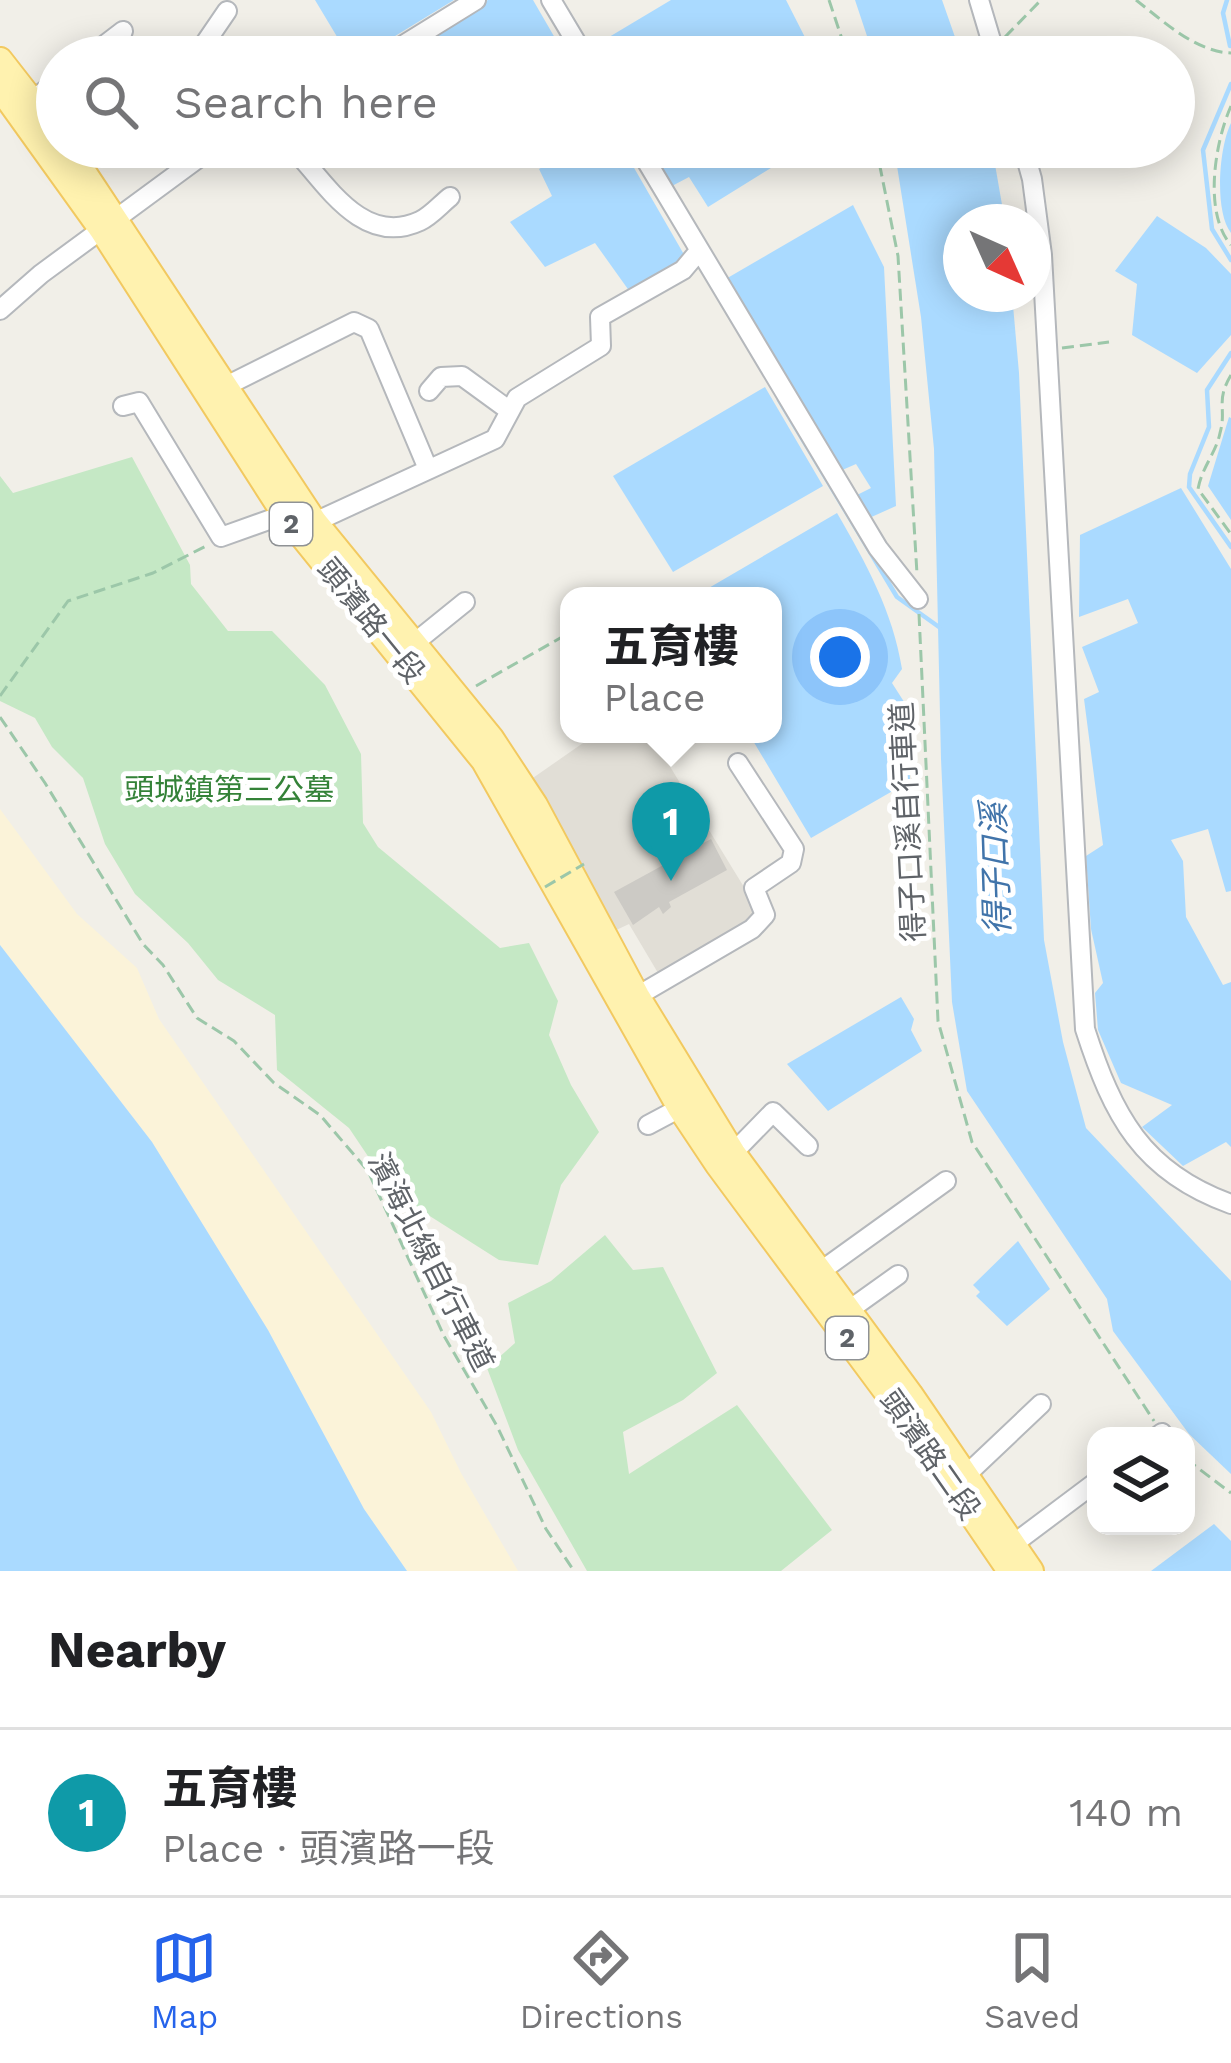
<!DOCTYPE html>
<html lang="en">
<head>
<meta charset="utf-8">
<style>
  :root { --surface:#fff; --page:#f6f6f6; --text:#202124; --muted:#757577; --line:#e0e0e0; --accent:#2563eb }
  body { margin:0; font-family:"Work Sans","Noto Sans TC",sans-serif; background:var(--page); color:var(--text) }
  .controls { position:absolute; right:36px; bottom:36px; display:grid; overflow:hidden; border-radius:24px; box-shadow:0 6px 30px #0003 }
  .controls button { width:108px; height:108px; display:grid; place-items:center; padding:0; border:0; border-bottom:3px solid var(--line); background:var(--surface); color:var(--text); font:60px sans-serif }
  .compass { position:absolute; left:943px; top:204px; width:108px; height:108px; border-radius:50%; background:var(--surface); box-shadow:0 6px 30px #0003; rotate:135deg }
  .you { position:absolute; left:840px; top:657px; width:42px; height:42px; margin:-30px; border:9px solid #fff; border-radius:50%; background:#1a73e8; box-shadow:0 0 0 18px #1a73e833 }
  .badge { display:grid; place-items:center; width:78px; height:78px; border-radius:50%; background:var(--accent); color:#fff; font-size:39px; font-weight:700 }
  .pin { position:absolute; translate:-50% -99px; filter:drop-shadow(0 3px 6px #0008) }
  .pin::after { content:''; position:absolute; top:63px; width:42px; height:36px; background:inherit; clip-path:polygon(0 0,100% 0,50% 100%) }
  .popup { position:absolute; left:560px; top:587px; width:222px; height:156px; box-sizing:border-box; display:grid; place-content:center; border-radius:24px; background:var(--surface); filter:drop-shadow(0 3px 9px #0005); font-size:39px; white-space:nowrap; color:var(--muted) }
  .popup b { font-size:45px; color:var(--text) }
  .popup::after { content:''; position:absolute; left:50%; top:100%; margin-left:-24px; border:24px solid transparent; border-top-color:var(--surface) }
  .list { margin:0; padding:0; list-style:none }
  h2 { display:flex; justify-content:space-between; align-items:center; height:156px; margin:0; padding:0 48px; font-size:51px }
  h2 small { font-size:39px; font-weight:400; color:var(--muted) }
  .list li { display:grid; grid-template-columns:78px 1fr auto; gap:36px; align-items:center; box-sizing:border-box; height:168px; padding:0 48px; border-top:3px solid var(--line) }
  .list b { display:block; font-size:45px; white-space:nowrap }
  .list p { margin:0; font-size:39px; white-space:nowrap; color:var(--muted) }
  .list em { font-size:39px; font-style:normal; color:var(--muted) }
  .icon { flex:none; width:66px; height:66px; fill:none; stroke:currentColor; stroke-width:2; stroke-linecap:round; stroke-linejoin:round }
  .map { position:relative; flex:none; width:1231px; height:1571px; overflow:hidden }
  .search { position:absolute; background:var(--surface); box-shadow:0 6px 30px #0003; left:36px; right:36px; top:36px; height:132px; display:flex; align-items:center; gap:30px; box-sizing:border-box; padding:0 42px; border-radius:66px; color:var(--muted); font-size:45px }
  .sheet { height:324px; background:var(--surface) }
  nav { display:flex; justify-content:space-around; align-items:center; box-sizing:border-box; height:168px; border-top:3px solid var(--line); background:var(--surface); font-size:33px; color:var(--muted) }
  nav a { display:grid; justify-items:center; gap:6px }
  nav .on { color:var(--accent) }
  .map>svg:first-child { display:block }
  .education { fill:#e1ded6 }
  .green { fill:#c5e8c5 }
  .sand { fill:#fbf3d9 }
  .water { fill:#aadaff }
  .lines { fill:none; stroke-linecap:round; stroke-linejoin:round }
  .stream { stroke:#aadaff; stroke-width:4.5 }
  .building { fill:#cccac5 }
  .minor-casing { stroke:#b5b8bc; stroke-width:22 }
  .major-casing { stroke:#f2c960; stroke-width:28 }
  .path { stroke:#9cc7a9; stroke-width:3; stroke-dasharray:12 6; stroke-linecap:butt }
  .minor { stroke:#fff; stroke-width:18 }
  .major { stroke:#fff2af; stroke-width:24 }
  .path-bridge { stroke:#9cc7a9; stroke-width:3; stroke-dasharray:12 6; stroke-linecap:butt }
  .labels { text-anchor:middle; stroke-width:10; stroke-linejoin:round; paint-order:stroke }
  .shield { fill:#fff; stroke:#8f9295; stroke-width:3 }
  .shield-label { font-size:27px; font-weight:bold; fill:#5f6368 }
  .street-label { font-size:30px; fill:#5f6368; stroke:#fff }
  .park-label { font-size:30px; fill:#348238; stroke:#fff }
  .water-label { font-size:33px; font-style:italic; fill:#4174aa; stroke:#fff }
</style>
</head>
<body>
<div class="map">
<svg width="1231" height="1571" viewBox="0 0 1231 1571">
  <rect width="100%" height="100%" fill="#f1efe8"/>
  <!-- education -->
  <path class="education" d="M596 734H650L755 905 754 917 661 978 629 924 612 932 530 780Z"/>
  <!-- green -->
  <path class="green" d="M132 457 190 565 191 584 228 631H272L325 685 361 754 363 823 378 847 500 948 529 943 558 1001 549 1035 571 1085 599 1132 561 1185 538 1265 499 1260 392 1192 349 1128 277 1070 275 1015 218 980 188 943 135 894 105 844 83 778 52 747 35 718 0 701V476L13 493Z
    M605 1235 633 1270 663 1267 717 1373 683 1400 623 1432 629 1474 737 1405 832 1530 781 1571H587L518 1450 487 1368 515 1343 508 1303 551 1281Z"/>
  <!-- sand -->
  <path class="sand" d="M0 809 77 914 137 968 159 1019 431 1412 461 1473 518 1571H407L364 1509 268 1330 152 1142 0 945Z"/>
  <!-- water -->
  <path class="water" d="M315 0H454L369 52 356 37 342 45Z
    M488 0H533L566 57H393Z
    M671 0H786L815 57H594L589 49Z
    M855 0H942L962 57H874Z
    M1231 123V233C1214 211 1219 147 1231 123Z
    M576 147H622L686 258 630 292 595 243 545 267 510 222 552 196 539 169Z
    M648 147H805L708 207 689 177 672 186Z
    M894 147H992L1005 222H961V294H1012L1019 373 1044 940 1063 1042 1086 1128 1231 1281V1474L1189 1434 1113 1331 1107 1299 967 1091 952 1002 941 759 934 449 921 317Z
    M853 205 884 267 896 506 867 519 855 496 871 488 856 464 840 471 724 280Z
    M1157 216 1206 248 1231 274V335L1197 373 1132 335 1137 284 1115 271Z
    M765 387 823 486 673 572 613 476Z
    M1229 417 1231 418V520L1208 486Z
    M1181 488 1231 569V891L1226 892 1208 829 1171 840 1183 861 1186 917 1223 985 1231 982V1147L1226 1142 1183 1166 1142 1127 1172 1105 1121 1083 1098 1030 1095 993 1103 983 1091 929 1086 856 1103 845 1084 699 1099 692 1082 647 1138 623 1128 599 1079 617 1080 535Z
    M837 513C866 563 893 612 902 669L892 683 908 708 910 781 811 838 749 734H773V596H695Z
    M0 945 152 1142 268 1330 364 1509 407 1571H0Z
    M901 997 914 1019 911 1030 922 1051 828 1111 787 1064Z
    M1018 1241 1050 1289 1007 1326 976 1296 980 1292 973 1285Z
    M1214 1524 1231 1541V1571H1151Z"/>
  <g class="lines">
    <!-- stream -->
    <path class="stream" d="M1227 0 1223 13 1230 46
      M1231 84 1203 150 1212 229 1231 260
      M1231 353 1207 390 1209 427 1190 474 1189 487 1231 547
      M779 400 897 597 939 627"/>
  </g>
  <!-- building -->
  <path class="building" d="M711 839 727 870 669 902 671 907 663 914 659 907 633 925 614 892Z"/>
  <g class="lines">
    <!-- minor casing -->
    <g class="minor-casing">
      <path id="minor" d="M551 0 585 57
        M979 0 996 57
        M199 52 227 11
        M89 57 123 31
        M384 57 476 0
        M33 100 57 81
        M292 147C325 182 362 248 420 221 431 216 441 204 450 197
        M638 147 878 548 918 599
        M1023 147 1032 179 1042 255 1085 1029C1113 1116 1142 1172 1231 1204
        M0 310 41 274 200 157 225 147
        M224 387 354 322 369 329 428 469
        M429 391 441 377 462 376 510 411
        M123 406 139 402 221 537 294 511
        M304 527 495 439 517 398 601 346 600 317 683 270 699 251
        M413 644 465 602
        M627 1002 752 929 765 915 754 888 791 863 794 849 738 763
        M648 1125 680 1108
        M733 1153 773 1112 808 1146
        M814 1276 946 1181
        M849 1310 898 1275
        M1158 1436 1162 1433
        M965 1476 1041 1404
        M1004 1551 1096 1482"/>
    </g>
    <!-- major casing -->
    <g class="major-casing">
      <path id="major" d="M0 60 57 133
        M0 88 102 230 285 515 484 761 680 1108 718 1165 905 1417 1010 1571
        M67 147 314 521 491 738 535 805 637 996 733 1153 910 1394 1031 1571"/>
    </g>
    <!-- path -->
    <path class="path" d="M829 0 848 57
      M1136 0C1163 21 1196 52 1231 53
      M1005 37 1041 0
      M1037 57H1070
      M1231 106C1215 142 1203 213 1231 245
      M876 147 898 256 917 574
      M1062 348 1109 342
      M1231 375C1215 402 1227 408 1220 433 1216 453 1202 467 1198 489L1231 534
      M919 614 938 1021 972 1142 1154 1421
      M476 686 569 633
      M0 696 68 601 153 573 208 545
      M0 717 45 783 143 944 163 965 197 1018 234 1041 274 1083 320 1115 368 1171 444 1336 497 1426 546 1529 574 1571
      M1186 1459 1231 1493"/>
    <!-- minor -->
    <use href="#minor" class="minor"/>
    <!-- major -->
    <use href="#major" class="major"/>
    <!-- path-bridge -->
    <path class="path-bridge" d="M545 887 584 864"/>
  </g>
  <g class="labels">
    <!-- shield labels -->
    <g class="shield">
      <rect x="270" y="503" width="42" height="42" rx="9"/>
      <rect x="826" y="1317" width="42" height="42" rx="9"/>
    </g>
    <g class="shield-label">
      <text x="291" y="533">2</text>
      <text x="847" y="1347">2</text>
    </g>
    <!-- street labels -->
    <g class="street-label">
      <text transform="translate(371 621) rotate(51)" y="10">頭濱路一段</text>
      <text transform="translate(908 822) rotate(-93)" y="10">得子口溪自行車道</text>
      <text transform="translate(431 1262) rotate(63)" y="10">濱海北線自行車道</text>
      <text transform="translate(930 1455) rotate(55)" y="10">頭濱路二段</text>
    </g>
    <!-- park labels -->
    <g class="park-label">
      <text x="229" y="800">頭城鎮第三公墓</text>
    </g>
    <!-- water labels -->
    <g class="water-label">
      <text transform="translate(995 869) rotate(-92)" y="12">得子口溪</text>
    </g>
  </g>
</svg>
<div class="controls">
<button><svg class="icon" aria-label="layers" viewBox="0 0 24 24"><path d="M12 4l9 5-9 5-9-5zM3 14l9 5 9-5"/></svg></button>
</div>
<svg class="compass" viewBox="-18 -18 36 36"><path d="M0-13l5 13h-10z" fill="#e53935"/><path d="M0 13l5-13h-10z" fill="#757577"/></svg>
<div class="you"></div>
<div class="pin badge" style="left:671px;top:881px;background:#0f9aa8">1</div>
<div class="popup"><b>五育樓</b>Place</div>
<div class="search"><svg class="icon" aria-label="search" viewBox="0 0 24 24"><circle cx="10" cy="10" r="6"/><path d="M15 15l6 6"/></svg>Search here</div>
</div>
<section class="sheet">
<h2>Nearby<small></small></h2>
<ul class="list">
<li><span class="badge" style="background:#0f9aa8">1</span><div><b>五育樓</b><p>Place · 頭濱路一段</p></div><em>140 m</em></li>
</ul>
</section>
<nav>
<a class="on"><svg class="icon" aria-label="map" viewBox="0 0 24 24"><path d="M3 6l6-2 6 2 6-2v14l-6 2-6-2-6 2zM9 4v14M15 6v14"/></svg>Map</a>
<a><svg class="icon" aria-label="directions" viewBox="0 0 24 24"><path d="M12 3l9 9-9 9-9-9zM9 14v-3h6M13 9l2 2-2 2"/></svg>Directions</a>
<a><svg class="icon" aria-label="saved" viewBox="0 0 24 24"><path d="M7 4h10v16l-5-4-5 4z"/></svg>Saved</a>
</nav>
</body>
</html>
